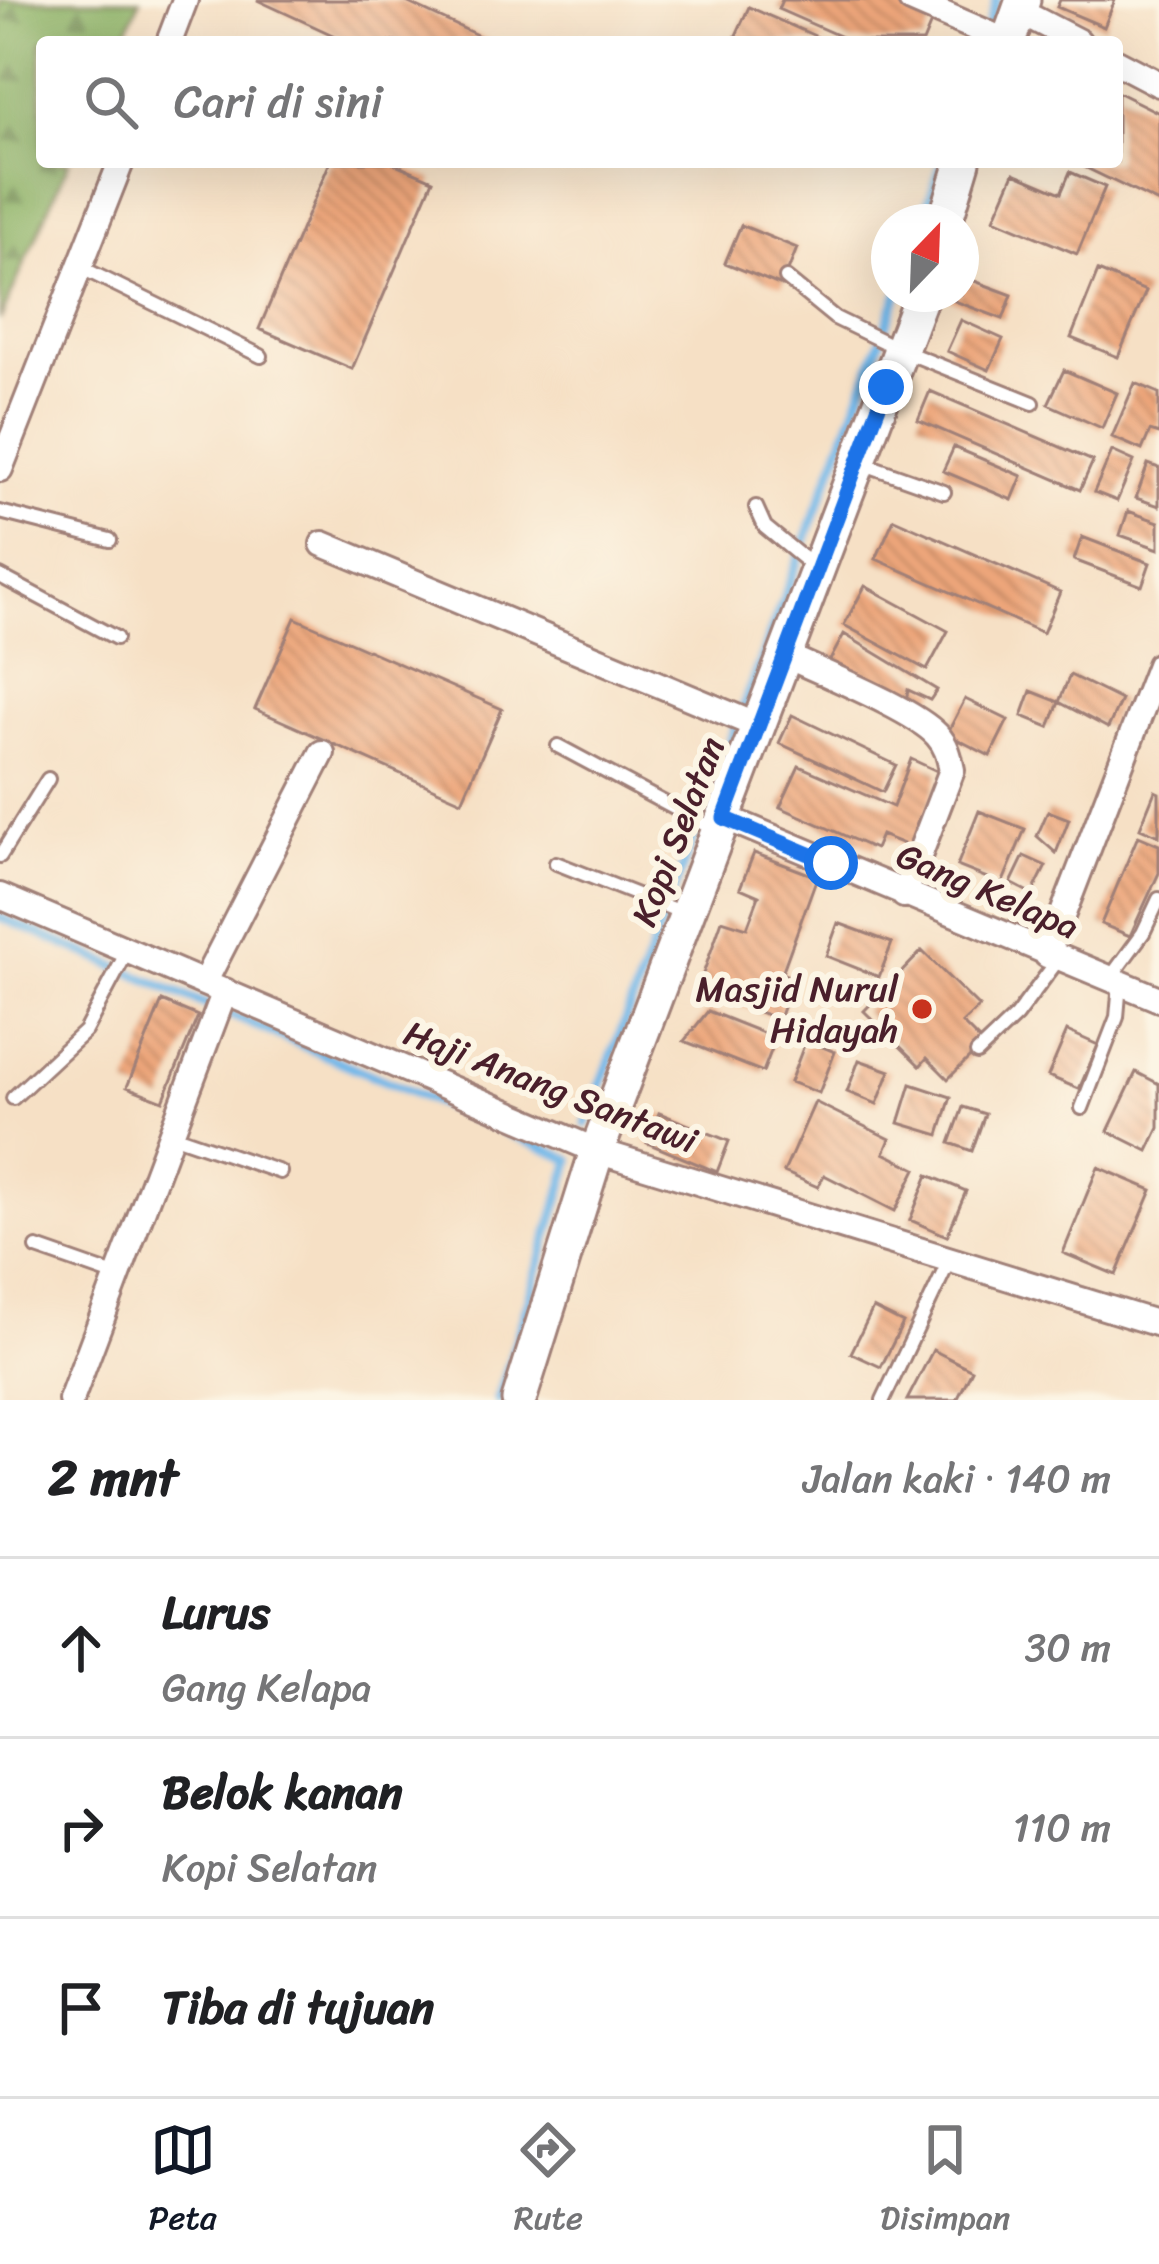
<!DOCTYPE html>
<html lang="id">
<head>
<meta charset="utf-8">
<style>
  :root { --surface:#fff; --page:#f2f2f2; --text:#202124; --muted:#757577; --line:#e0e0e0; --accent:#111827 }
  body { margin:0; font-family:Sriracha,sans-serif; background:var(--page); color:var(--text) }
  .compass { position:absolute; left:871px; top:204px; width:108px; height:108px; border-radius:50%; background:var(--surface); box-shadow:0 12px 48px #0002; rotate:23deg }
  .stop { position:absolute; width:36px; height:36px; margin:-27px; border:9px solid #1a73e8; border-radius:50%; background:#fff }
  .stop.end { background:#1a73e8; border-color:#fff; box-shadow:0 3px 12px #0008 }
  .list { margin:0; padding:0; list-style:none }
  h2 { display:flex; justify-content:space-between; align-items:center; height:156px; margin:0; padding:0 48px; font-size:51px }
  h2 small { font-size:39px; font-weight:400; color:var(--muted) }
  .list li { display:grid; grid-template-columns:78px 1fr auto; gap:36px; align-items:center; box-sizing:border-box; height:180px; padding:0 48px; border-top:3px solid var(--line) }
  .list b { display:block; font-size:45px; white-space:nowrap }
  .list p { margin:0; font-size:39px; white-space:nowrap; color:var(--muted) }
  .list em { font-size:39px; font-style:normal; color:var(--muted) }
  .icon { flex:none; width:66px; height:66px; fill:none; stroke:currentColor; stroke-width:2; stroke-linecap:round; stroke-linejoin:round }
  .map { position:relative; flex:none; width:1159px; height:1400px; overflow:hidden }
  .search { position:absolute; background:var(--surface); box-shadow:0 12px 48px #0002; left:36px; right:36px; top:36px; height:132px; display:flex; align-items:center; gap:30px; box-sizing:border-box; padding:0 42px; border-radius:12px; color:var(--muted); font-size:45px }
  .sheet { height:696px; background:var(--surface) }
  nav { display:flex; justify-content:space-around; align-items:center; box-sizing:border-box; height:168px; border-top:3px solid var(--line); background:var(--surface); font-size:33px; color:var(--muted) }
  nav a { display:grid; justify-items:center; gap:6px }
  nav .on { color:var(--accent) }
  .map>svg:first-child { display:block }
  .forest { fill:url(#forest-firs); stroke:#6c694a; stroke-width:3 }
  .lines { fill:none; stroke-linecap:round; stroke-linejoin:round }
  .stream { stroke:#72b8e9; stroke-width:9 }
  .building { fill:url(#building-back-hatch) }
  .lane-casing { stroke:#a08078; stroke-width:18 }
  .street-casing { stroke:#a08078; stroke-width:30 }
  .secondary-casing { stroke:#a08078; stroke-width:39 }
  .lane { stroke:#fff; stroke-width:12 }
  .street { stroke:#fff; stroke-width:24 }
  .secondary { stroke:#fff; stroke-width:33 }
  .route { stroke:#1a73e8; stroke-width:15 }
  .poi-dot { fill:#c8321e; stroke:#fcf5e5; stroke-width:4.5 }
  .labels { text-anchor:middle; stroke-width:12; stroke-linejoin:round; paint-order:stroke }
  .street-label { font-size:36px; fill:#4a1f2b; stroke:#fcf5e5 }
  .poi-label { font-size:36px; fill:#4a1f2b; stroke:#fcf5e5; text-anchor:end }
</style>
</head>
<body>
<div class="map">
<svg width="1159" height="1400" viewBox="0 0 1159 1400">
  <defs>
    <pattern id="forest-firs" width="22" height="20" patternUnits="userSpaceOnUse" patternTransform="scale(3)"><rect width="22" height="20" fill="#8eb368"/><path d="M5 1l3.5 6h-7zM16 11l3.5 6h-7z" fill="#769156"/></pattern>
    <pattern id="building-back-hatch" width="6" height="6" patternUnits="userSpaceOnUse" patternTransform="scale(3)"><rect width="6" height="6" fill="#eda67a"/><path d="M-1 5l2 2M0 0l6 6M5-1l2 2" fill="none" stroke="#c28764"/></pattern>
  </defs>
  <rect width="100%" height="100%" fill="#fcf5e5"/>
  <filter id="ink" filterUnits="userSpaceOnUse"><feTurbulence type="fractalNoise" baseFrequency=".00833" numOctaves="2"/><feDisplacementMap in="SourceGraphic" scale="24" xChannelSelector="R" yChannelSelector="G"/><feConvolveMatrix kernelMatrix="1 2 1 2 8 2 1 2 1" color-interpolation-filters="sRGB"/></filter>
  <filter id="wash" filterUnits="userSpaceOnUse"><feTurbulence type="fractalNoise" baseFrequency=".004" numOctaves="4" result="noise"/><feDisplacementMap in="SourceGraphic" scale="48" xChannelSelector="R" yChannelSelector="G"/><feGaussianBlur stdDeviation="2.7" result="paint"/><feColorMatrix in="noise" values="0 0 0 0 0 0 0 0 0 0 0 0 0 0 0 0 0 1.4 0 .05"/><feComposite in="paint" operator="in"/></filter>
  <g filter="url(#wash)">
    <rect width="100%" height="100%" fill="#f6e0c5"/>
    <!-- forest -->
    <path class="forest" d="M0 0H140L122 42H42V162H69L0 320Z"/>
    <g class="lines">
      <!-- stream -->
      <path class="stream" d="M987 29 997 0
        M922 222 942 162
        M0 917 571 1160 498 1400
        M586 1124 898 294"/>
    </g>
    <g id="blocks">
      <!-- building -->
      <path class="building" d="M257 0H402L492 42H348Z
        M782 0H894L933 18 923 42H853L778 9Z
        M1060 0H1115L1104 27 1057 7Z
        M749 7 829 42H733Z
        M1117 92 1159 113V203L1074 162H1117Z
        M330 162H391L433 180 352 369 259 329Z
        M1070 172 1105 187 1077 254 994 219 1014 173 1061 193Z
        M741 225 797 248 782 286 725 263Z
        M1098 271 1146 291 1118 357 1071 338Z
        M961 276 1012 295 1003 319 949 299 951 294H961Z
        M961 320 1003 339 989 370 947 351Z
        M1064 370 1117 393 1102 428 1048 404Z
        M1135 383 1159 393V434L1150 431 1142 450 1112 437Z
        M930 391 1093 461 1080 490 918 420Z
        M954 447 1022 476 1012 500 943 471Z
        M1112 451 1134 461 1117 501 1094 492Z
        M1148 464 1159 468V506L1136 498Z
        M1128 511 1159 522V549L1120 535Z
        M894 519 1060 592 1043 633 876 559Z
        M1082 537 1150 563 1142 586 1074 560Z
        M865 586 948 631 927 670 844 625Z
        M295 618 502 709 462 801 255 709Z
        M844 634 937 690 930 700 908 690 906 701 828 664Z
        M1070 675 1121 700 1108 728 1059 702Z
        M1031 691 1059 702 1049 727 1022 716Z
        M965 699 1008 720 990 756 947 734Z
        M792 715 896 765 883 792 779 743Z
        M911 759 939 772 916 849 881 835 875 849 780 807 799 766 893 807Z
        M1155 791 1159 793V836L1140 828Z
        M979 811 1025 829 1002 884 957 866Z
        M1048 811 1069 819 1056 853 1037 836Z
        M1138 836 1159 845V873L1130 936 1101 924Z
        M754 853 817 877 782 973 793 978 779 1019 697 991 722 920 747 928 759 896 740 888Z
        M1024 856 1046 866 1032 894 1011 883Z
        M838 923 892 943 879 977 826 956Z
        M922 951 979 1007 962 1023 983 1044 948 1079 927 1058 920 1066 864 1011Z
        M162 1001 198 1016 163 1101 127 1087Z
        M708 1011 776 1038 763 1072 684 1041Z
        M1067 1031 1098 1045 1079 1089 1048 1076Z
        M806 1040 835 1052 819 1093 790 1082Z
        M859 1060 890 1071 877 1104 847 1092Z
        M1136 1072 1159 1084V1128L1148 1151 1108 1131Z
        M911 1084 951 1097 939 1135 899 1123Z
        M815 1102 890 1139 884 1153 916 1169 895 1211 824 1175 818 1187 784 1172Z
        M963 1107 985 1114 972 1151 950 1143Z
        M659 1113 729 1141 717 1172 647 1143Z
        M1098 1167 1152 1190 1116 1275 1063 1253Z
        M928 1175 966 1191 947 1236 910 1220Z
        M873 1308 903 1323 881 1367 851 1353Z
        M933 1350 972 1370 957 1400H907Z"/>
    </g>
  </g>
  <g filter="url(#ink)">
    <use href="#blocks" fill-opacity="0" stroke="#a08078" stroke-width="3"/>
    <g class="lines">
      <!-- lane casing -->
      <g class="lane-casing">
        <path id="lane" d="M80 267 261 356
          M786 278 835 318 901 350 1033 403
          M859 462 944 492
          M756 507 765 527 815 568
          M0 512 110 540
          M0 576 116 638
          M558 746 715 830
          M0 856 48 779
          M556 863 683 913
          M1110 978 1143 933 1159 899
          M977 1053 1016 1016 1058 960
          M13 1098 85 1031 128 950
          M1082 1108 1117 1017 1120 983
          M172 1135 280 1172
          M37 1248 117 1276
          M883 1400 949 1261"/>
      </g>
      <!-- street casing -->
      <g class="street-casing">
        <path id="street" d="M911 0 1008 42
          M1019 11 1079 42
          M169 42 185 0
          M1117 62 1159 84
          M0 469 121 162
          M323 544 758 726
          M783 654C820 672 913 709 937 735 947 746 949 756 952 770L904 895
          M724 817 1159 999
          M0 896 597 1151 1159 1324
          M1047 955 1159 665
          M204 983 322 753
          M71 1400 225 991"/>
      </g>
      <!-- secondary casing -->
      <g class="secondary-casing">
        <path id="secondary" d="M1008 42 1023 0
          M945 222 963 162
          M519 1400 597 1151 922 294"/>
      </g>
      <!-- lane -->
      <use href="#lane" class="lane"/>
      <!-- street -->
      <use href="#street" class="street"/>
      <!-- secondary -->
      <use href="#secondary" class="secondary"/>
    </g>
  </g>
  <g class="lines" filter="url(#ink)">
    <!-- route -->
    <path class="route" d="M831 863 724 818 886 387"/>
  </g>
  <!-- markers -->
  <circle class="poi-dot" cx="922" cy="1009" r="12"/>
  <g class="labels">
    <!-- street labels -->
    <g class="street-label">
      <text transform="translate(677 831) rotate(-69)" y="13">Kopi Selatan</text>
      <text transform="translate(988 890) rotate(23)" y="13">Gang Kelapa</text>
      <text transform="translate(551 1086) rotate(21)" y="13">Haji Anang Santawi</text>
    </g>
    <!-- poi labels -->
    <g class="poi-label">
      <text x="898" y="1001">Masjid Nurul<tspan x="898" dy="41">Hidayah</tspan></text>
    </g>
  </g>
</svg>
<svg class="compass" viewBox="-18 -18 36 36"><path d="M0-13l5 13h-10z" fill="#e53935"/><path d="M0 13l5-13h-10z" fill="#757577"/></svg>
<div class="stop" style="left:831px;top:863px"></div>
<div class="stop end" style="left:886px;top:387px"></div>
<div class="search"><svg class="icon" aria-label="search" viewBox="0 0 24 24"><circle cx="10" cy="10" r="6"/><path d="M15 15l6 6"/></svg>Cari di sini</div>
</div>
<section class="sheet">
<h2>2 mnt<small>Jalan kaki · 140 m</small></h2>
<ul class="list">
<li><svg class="icon" aria-label="ahead" viewBox="0 0 24 24"><path d="M12 20V5M6 11l6-6 6 6"/></svg><div><b>Lurus</b><p>Gang Kelapa</p></div><em>30 m</em></li>
<li><svg class="icon" aria-label="right" viewBox="0 0 24 24"><path d="M7 20v-9h11M14 6l5 5-5 5"/></svg><div><b>Belok kanan</b><p>Kopi Selatan</p></div><em>110 m</em></li>
<li><svg class="icon" aria-label="arrive" viewBox="0 0 24 24"><path d="M6 21V4h12l-3 4 3 4H6"/></svg><div><b>Tiba di tujuan</b></div></li>
</ul>
</section>
<nav>
<a class="on"><svg class="icon" aria-label="map" viewBox="0 0 24 24"><path d="M3 6l6-2 6 2 6-2v14l-6 2-6-2-6 2zM9 4v14M15 6v14"/></svg>Peta</a>
<a><svg class="icon" aria-label="directions" viewBox="0 0 24 24"><path d="M12 3l9 9-9 9-9-9zM9 14v-3h6M13 9l2 2-2 2"/></svg>Rute</a>
<a><svg class="icon" aria-label="saved" viewBox="0 0 24 24"><path d="M7 4h10v16l-5-4-5 4z"/></svg>Disimpan</a>
</nav>
</body>
</html>
